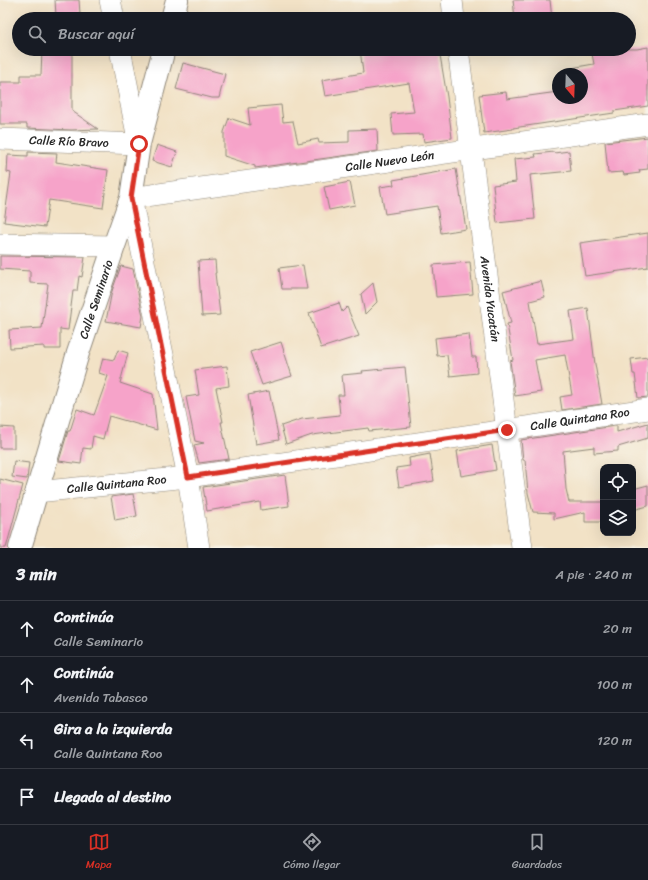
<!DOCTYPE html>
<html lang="es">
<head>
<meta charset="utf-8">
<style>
  :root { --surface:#171b24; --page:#20242c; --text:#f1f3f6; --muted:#9ea1a6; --line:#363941; --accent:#d93025 }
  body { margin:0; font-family:Sriracha,sans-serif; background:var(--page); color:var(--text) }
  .controls { position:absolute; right:12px; bottom:12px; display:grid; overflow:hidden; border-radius:8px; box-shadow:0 4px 16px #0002 }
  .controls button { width:36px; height:36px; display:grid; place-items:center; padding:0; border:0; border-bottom:1px solid var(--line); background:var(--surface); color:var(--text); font:20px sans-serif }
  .compass { position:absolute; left:552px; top:68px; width:36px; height:36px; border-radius:50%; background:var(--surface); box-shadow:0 4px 16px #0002; rotate:161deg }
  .stop { position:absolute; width:12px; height:12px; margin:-9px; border:3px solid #d93025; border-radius:50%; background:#fff }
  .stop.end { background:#d93025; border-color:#fff; box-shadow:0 1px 4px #0008 }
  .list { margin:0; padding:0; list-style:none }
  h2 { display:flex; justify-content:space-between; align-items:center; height:52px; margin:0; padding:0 16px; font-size:17px }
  h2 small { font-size:13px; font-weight:400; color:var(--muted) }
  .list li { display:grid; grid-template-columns:26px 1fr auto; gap:12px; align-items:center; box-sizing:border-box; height:56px; padding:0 16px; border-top:1px solid var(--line) }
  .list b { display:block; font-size:15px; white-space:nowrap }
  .list p { margin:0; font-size:13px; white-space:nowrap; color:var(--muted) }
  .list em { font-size:13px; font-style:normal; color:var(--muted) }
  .icon { flex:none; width:22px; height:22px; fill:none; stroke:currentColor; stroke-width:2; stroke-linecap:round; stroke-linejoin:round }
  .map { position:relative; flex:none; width:648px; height:548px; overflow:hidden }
  .search { position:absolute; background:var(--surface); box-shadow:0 4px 16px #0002; left:12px; right:12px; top:12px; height:44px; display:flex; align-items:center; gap:10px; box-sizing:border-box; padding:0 14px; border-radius:22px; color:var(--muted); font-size:15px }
  .sheet { height:276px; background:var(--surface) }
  nav { display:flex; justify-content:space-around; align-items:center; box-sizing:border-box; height:56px; border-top:1px solid var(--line); background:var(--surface); font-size:11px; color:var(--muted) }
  nav a { display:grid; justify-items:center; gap:2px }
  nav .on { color:var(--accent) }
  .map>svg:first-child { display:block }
  .building { fill:#f6a3c9 }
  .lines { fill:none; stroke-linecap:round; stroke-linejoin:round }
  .minor-casing { stroke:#8e8678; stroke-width:22 }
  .tertiary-casing { stroke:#8e8678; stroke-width:24 }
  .path { stroke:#8e8678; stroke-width:2.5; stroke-dasharray:1 3; stroke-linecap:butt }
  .minor { stroke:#fff; stroke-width:21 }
  .tertiary { stroke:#fff; stroke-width:22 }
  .route { stroke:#d93025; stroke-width:5 }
  .labels { text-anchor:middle; stroke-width:3.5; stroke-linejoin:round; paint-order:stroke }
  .street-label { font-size:12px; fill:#2b2b2b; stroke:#f7f3e8 }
</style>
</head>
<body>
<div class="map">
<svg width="648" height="548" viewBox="0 0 648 548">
  <rect width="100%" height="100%" fill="#f7f3e8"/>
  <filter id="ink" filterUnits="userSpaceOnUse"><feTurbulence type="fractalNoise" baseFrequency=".025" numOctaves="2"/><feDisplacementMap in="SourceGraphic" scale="8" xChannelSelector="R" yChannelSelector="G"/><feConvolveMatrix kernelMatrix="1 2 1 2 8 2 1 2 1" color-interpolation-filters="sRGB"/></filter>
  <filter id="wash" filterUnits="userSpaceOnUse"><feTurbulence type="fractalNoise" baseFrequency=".012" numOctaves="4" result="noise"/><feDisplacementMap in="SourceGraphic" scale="16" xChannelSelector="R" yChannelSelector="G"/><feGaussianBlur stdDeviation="0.9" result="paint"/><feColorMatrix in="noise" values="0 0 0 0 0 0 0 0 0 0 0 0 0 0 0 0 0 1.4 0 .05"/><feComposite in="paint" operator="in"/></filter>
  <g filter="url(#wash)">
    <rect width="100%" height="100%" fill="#f2e2c6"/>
    <g id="blocks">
      <!-- building -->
      <path class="building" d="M55 0H79L80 14 56 16Z
        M513 0H550L552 19H515Z
        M648 47V106L614 111V113L513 128V129L484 133 479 95 506 92 507 99 558 92V98H582V74H566L565 69 594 64 591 49H637Z
        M42 49H72V111L98 129 71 130 27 128V124H0V82H21V75H41Z
        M360 49H439L447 97 452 138 424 142 423 134 393 135 391 114 414 112 409 83 325 96 322 80 363 73Z
        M183 63 225 74 219 98H212L176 89Z
        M281 105 283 122 293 121 298 143 318 139 319 143 349 142V130L377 129 378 151 255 168V166L224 156V132L229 118 250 125 248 108Z
        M648 137V169L639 170 640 173 624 175 623 172 608 173 605 142Z
        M157 145 177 152 172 167 152 161Z
        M569 151 571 171 530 175 535 219 497 223 493 185 516 182 514 159 536 157 535 154 554 152V153Z
        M28 152 57 153 56 162 108 170 103 208 49 200 45 227 4 222 11 173 7 172 8 155 28 156Z
        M456 169 466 229 441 233 437 206 385 214 380 187 394 185 393 180Z
        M350 182 355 205 329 210 324 187Z
        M648 233V267L585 276 580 243Z
        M0 256 85 257 82 277 79 276 77 291H73L68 330 60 329V349H44V346L10 348 9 330 42 328 48 284 30 283V271L0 269Z
        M215 260 216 273H215L220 315 202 316 198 261Z
        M470 262 473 294 436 297 433 265Z
        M303 265 307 289H282L279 268Z
        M121 266 133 269 143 316 141 327 106 321 112 291Z
        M541 281 545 297 530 301 537 344 574 339 570 311 588 308 595 364 602 404 562 410 560 397 572 395 565 355 535 360 541 392 515 396 510 361 513 360 507 324 511 323 503 291Z
        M373 283 377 302 365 314 361 294Z
        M339 303 342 312 347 307 359 336 321 348 309 313Z
        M469 334 472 357H476L477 373 450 376 447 355 437 356 435 338Z
        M281 342 292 376 262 385 250 352Z
        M118 350 128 353 120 383 153 394 157 430 109 416 103 439 93 436 91 449 83 448 81 464 59 461 68 431H70L77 409 94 415 108 376 99 373 103 358 114 360Z
        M648 357V397L638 398 635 374H633L631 359Z
        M227 366 229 386 216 388 223 422H221L229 459 199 463 194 445 204 443 195 441 186 397 199 395 195 370Z
        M405 367 411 427 369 431 368 428 312 435 286 444 281 426 302 419 340 415 338 395H344L342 375 363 373 362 371Z
        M269 391 279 440 256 444 248 395Z
        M648 423V438L618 447V451L594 453V447L563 451 566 489 569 502H603V522H585V512L554 519V513L533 512 528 493 525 460H523L521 440 615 426H617V432Z
        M0 427 14 428V448H0Z
        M492 445 496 470 461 476 457 451Z
        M430 454 434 481 399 487 396 468 410 466 409 458Z
        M14 461 29 463 27 479 12 477Z
        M285 475 289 506 261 510 260 502 207 511 203 487Z
        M0 479 23 485 6 548H0Z
        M648 485V506L633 510V489Z
        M133 494 137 516 115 520 111 497Z"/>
    </g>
  </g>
  <g filter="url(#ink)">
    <use href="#blocks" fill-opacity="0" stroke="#8e8678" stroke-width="1"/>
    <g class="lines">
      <!-- minor casing -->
      <g class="minor-casing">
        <g id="minor">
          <path d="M110 0 114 19"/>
          <path d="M452 0 454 19"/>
          <path id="s1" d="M458 49 522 548"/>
          <path id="s2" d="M0 139 139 144 120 49"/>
          <path d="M0 244 114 246"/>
          <path id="s3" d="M36 492 188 477 648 409"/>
          <path id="s4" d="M199 548 188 477 131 198 648 124"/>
        </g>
      </g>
      <!-- tertiary casing -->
      <g class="tertiary-casing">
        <g id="tertiary">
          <path d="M172 19 177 0"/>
          <path id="s5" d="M20 548 78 353 114 246 131 198 139 144 164 49"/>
        </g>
      </g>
      <!-- path -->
      <path class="path" d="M234 19H250"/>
      <!-- minor -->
      <use href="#minor" class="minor"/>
      <!-- tertiary -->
      <use href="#tertiary" class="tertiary"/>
    </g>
  </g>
  <g class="lines" filter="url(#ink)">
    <!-- route -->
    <path class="route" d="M139 144 131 198 188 477 507 430"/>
  </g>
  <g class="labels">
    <!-- street labels -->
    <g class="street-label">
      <text dy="4" stroke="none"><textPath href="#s2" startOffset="69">Calle Río Bravo</textPath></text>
      <text dy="4" stroke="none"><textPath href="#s4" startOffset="618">Calle Nuevo León</textPath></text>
      <text dy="4" stroke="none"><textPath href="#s1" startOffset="252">Avenida Yucatán</textPath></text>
      <text dy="4" stroke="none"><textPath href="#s5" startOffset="260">Calle Seminario</textPath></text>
      <text dy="4" stroke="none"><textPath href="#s3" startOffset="549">Calle Quintana Roo</textPath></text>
      <text dy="4" stroke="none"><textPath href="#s3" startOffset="81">Calle Quintana Roo</textPath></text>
    </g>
  </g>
</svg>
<div class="controls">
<button><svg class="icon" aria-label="locate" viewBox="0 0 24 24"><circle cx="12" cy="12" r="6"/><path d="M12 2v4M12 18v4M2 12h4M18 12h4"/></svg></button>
<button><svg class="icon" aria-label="layers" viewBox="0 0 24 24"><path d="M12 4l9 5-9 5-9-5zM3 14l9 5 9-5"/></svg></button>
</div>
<svg class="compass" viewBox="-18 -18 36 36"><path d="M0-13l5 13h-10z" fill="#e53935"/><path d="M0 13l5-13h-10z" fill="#9ea1a6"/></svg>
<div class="stop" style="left:139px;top:144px"></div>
<div class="stop end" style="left:507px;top:430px"></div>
<div class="search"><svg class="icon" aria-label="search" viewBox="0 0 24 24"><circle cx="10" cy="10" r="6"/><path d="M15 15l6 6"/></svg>Buscar aquí</div>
</div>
<section class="sheet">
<h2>3 min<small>A pie · 240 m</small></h2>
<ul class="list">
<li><svg class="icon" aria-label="ahead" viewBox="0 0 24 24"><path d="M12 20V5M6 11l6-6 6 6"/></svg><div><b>Continúa</b><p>Calle Seminario</p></div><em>20 m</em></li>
<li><svg class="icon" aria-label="ahead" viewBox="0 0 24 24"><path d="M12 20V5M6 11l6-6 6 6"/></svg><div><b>Continúa</b><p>Avenida Tabasco</p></div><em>100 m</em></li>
<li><svg class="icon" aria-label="left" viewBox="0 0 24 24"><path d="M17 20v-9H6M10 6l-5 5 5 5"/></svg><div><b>Gira a la izquierda</b><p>Calle Quintana Roo</p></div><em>120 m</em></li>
<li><svg class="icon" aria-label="arrive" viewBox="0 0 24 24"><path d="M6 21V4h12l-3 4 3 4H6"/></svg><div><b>Llegada al destino</b></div></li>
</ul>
</section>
<nav>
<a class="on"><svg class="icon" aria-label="map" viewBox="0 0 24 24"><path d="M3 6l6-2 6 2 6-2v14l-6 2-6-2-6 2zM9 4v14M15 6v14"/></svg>Mapa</a>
<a><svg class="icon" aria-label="directions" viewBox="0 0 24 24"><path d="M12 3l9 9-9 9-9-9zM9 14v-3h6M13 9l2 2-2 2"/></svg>Cómo llegar</a>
<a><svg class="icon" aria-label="saved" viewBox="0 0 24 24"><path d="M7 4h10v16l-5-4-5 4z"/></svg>Guardados</a>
</nav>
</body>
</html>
